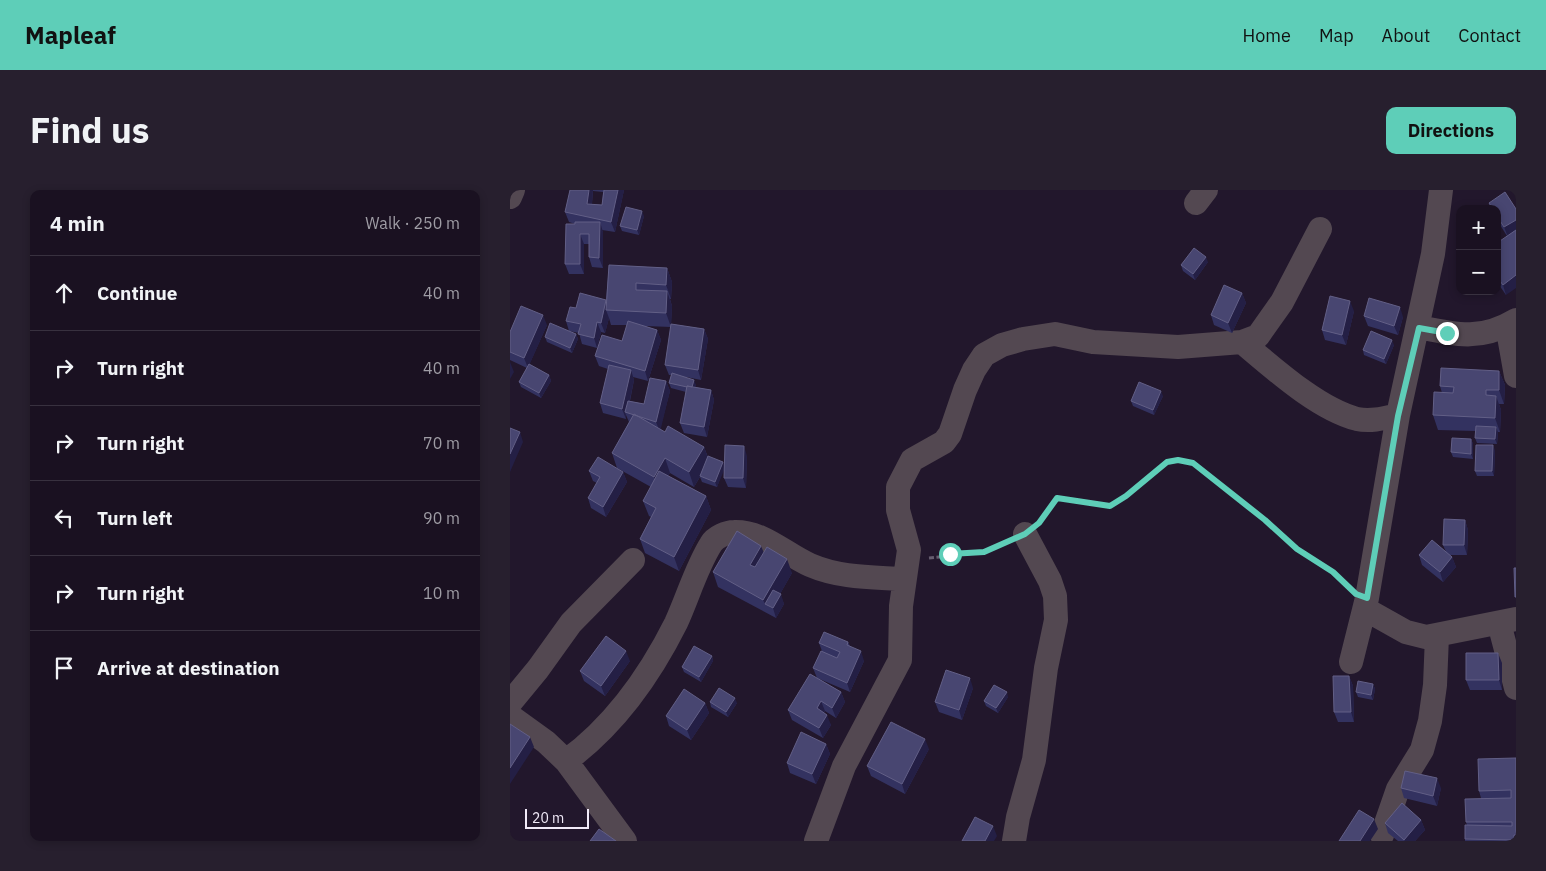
<!DOCTYPE html>
<html lang="en">
<head>
<meta charset="utf-8">
<style>
  :root { --surface:#1a1121; --page:#271f2e; --text:#f1f3f6; --muted:#9f9da5; --line:#38313f; --accent:#5eceb8 }
  body { margin:0; font-family:"IBM Plex Sans",sans-serif; background:var(--page); color:var(--text) }
  .controls { position:absolute; right:15px; top:15px; display:grid; overflow:hidden; border-radius:10px; box-shadow:0 2px 8px #0003 }
  .controls button { width:45px; height:45px; display:grid; place-items:center; padding:0; border:0; border-bottom:1px solid var(--line); background:var(--surface); color:var(--text); font:25px sans-serif }
  .scale { position:absolute; left:15px; bottom:12px; width:64px; box-sizing:border-box; padding-left:5px; border:2px solid #f1eaf8; border-top:0; font-size:14px; line-height:18px; white-space:nowrap; color:#f1eaf8; -webkit-text-stroke:4px #22172c; paint-order:stroke }
  .stop { position:absolute; width:15px; height:15px; margin:-11px; border:4px solid #5eceb8; border-radius:50%; background:#fff }
  .stop.end { background:#5eceb8; border-color:#fff; box-shadow:0 1px 5px #0008 }
  .list { margin:0; padding:0; list-style:none }
  h2 { display:flex; justify-content:space-between; align-items:center; height:65px; margin:0; padding:0 20px; font-size:21px }
  h2 small { font-size:16px; font-weight:400; color:var(--muted) }
  .list li { display:grid; grid-template-columns:32px 1fr auto; gap:15px; align-items:center; box-sizing:border-box; height:75px; padding:0 20px; border-top:1px solid var(--line) }
  .list b { display:block; font-size:19px; white-space:nowrap }
  .list em { font-size:16px; font-style:normal; color:var(--muted) }
  .icon { flex:none; width:28px; height:28px; fill:none; stroke:currentColor; stroke-width:2; stroke-linecap:round; stroke-linejoin:round }
  .map { position:relative; flex:none; width:1006px; height:651px; overflow:hidden; border-radius:10px }
  header { display:flex; align-items:center; gap:30px; box-sizing:border-box; height:70px; padding:0 25px; background:var(--accent); color:#111 }
  header strong { font-size:24px }
  nav { display:flex; gap:28px; margin-inline-start:auto; font-size:18px }
  .intro { display:flex; align-items:center; justify-content:space-between; box-sizing:border-box; height:120px; padding:0 30px }
  h1 { margin:0; font-size:35px }
  .button { padding:12px 22px; border-radius:10px; background:var(--accent); color:#111; font-size:18px; font-weight:700 }
  main { display:flex; gap:30px; padding:0 30px }
  aside { flex:1; background:var(--surface); border-radius:10px; box-shadow:0 2px 8px #0003 }
  .map>svg:first-child { display:block }
  .lines { fill:none; stroke-linecap:round; stroke-linejoin:round }
  .path { stroke:#665d6f; stroke-width:3; stroke-dasharray:5 2.5; stroke-linecap:butt }
  .minor { stroke:#534851; stroke-width:24 }
  .wall { fill:#333260; fill-rule:evenodd }
  .shaded-wall { fill:#241f45 }
  .building { fill:#484671; stroke:#625f86 }
  .route { stroke:#5eceb8; stroke-width:6 }
</style>
</head>
<body>
<header>
<strong>Mapleaf</strong>
<nav><a>Home</a><a>Map</a><a>About</a><a>Contact</a></nav>
</header>
<div class="intro"><h1>Find us</h1><a class="button">Directions</a></div>
<main>
<aside>
<h2>4 min<small>Walk · 250 m</small></h2>
<ul class="list">
<li><svg class="icon" aria-label="ahead" viewBox="0 0 24 24"><path d="M12 20V5M6 11l6-6 6 6"/></svg><div><b>Continue</b></div><em>40 m</em></li>
<li><svg class="icon" aria-label="right" viewBox="0 0 24 24"><path d="M7 20v-9h11M14 6l5 5-5 5"/></svg><div><b>Turn right</b></div><em>40 m</em></li>
<li><svg class="icon" aria-label="right" viewBox="0 0 24 24"><path d="M7 20v-9h11M14 6l5 5-5 5"/></svg><div><b>Turn right</b></div><em>70 m</em></li>
<li><svg class="icon" aria-label="left" viewBox="0 0 24 24"><path d="M17 20v-9H6M10 6l-5 5 5 5"/></svg><div><b>Turn left</b></div><em>90 m</em></li>
<li><svg class="icon" aria-label="right" viewBox="0 0 24 24"><path d="M7 20v-9h11M14 6l5 5-5 5"/></svg><div><b>Turn right</b></div><em>10 m</em></li>
<li><svg class="icon" aria-label="arrive" viewBox="0 0 24 24"><path d="M6 21V4h12l-3 4 3 4H6"/></svg><div><b>Arrive at destination</b></div></li>
</ul>
</aside>
<div class="map">
<svg width="1006" height="651" viewBox="0 0 1006 651">
  <rect width="100%" height="100%" fill="#22172c"/>
  <g class="lines">
    <!-- path -->
    <path class="path" d="M531 329 547 308 600 316 616 306 657 272 668 270 683 273 755 330 787 359 823 382 837 397
      M419 368 474 362 495 352"/>
    <!-- minor -->
    <path class="minor" d="M0 7 3 0
      M686 13 696 0
      M997 135 1006 186
      M909 137C947 145 971 151 1006 130
      M732 152C763 178 808 219 847 229 861 232 875 228 888 225
      M855 419 896 442 916 447 1006 429
      M989 433 1006 498
      M841 472 857 408 888 225 923 64 931 0
      M0 513 28 479 61 433 123 370
      M0 526 36 552 56 571 115 651
      M56 571C104 536 139 487 166 433 178 407 186 378 201 354 205 347 217 342 224 342 253 341 275 364 300 375 330 388 361 387 393 389
      M872 645 888 599 912 560 920 531 925 495 927 446
      M306 651 334 576 390 470 391 416 399 360 388 320V297L402 270 434 252 440 244 455 200 464 180 474 165 492 155 513 149 545 144 583 152 668 157 732 152 748 146 772 112 810 39
      M504 651 508 627 524 570 536 478 546 430 545 406 540 391 515 344"/>
  </g>
  <!-- wall -->
  <path class="wall" d="M60 0H114L105 42 92 40 93 42V78L82 77 79 67V54H74V84H59L55 74 65 34 59 32 55 22ZM83 1 93 2 92 15 82 14Z
    M979 13 1006 19 996 105 987 92V53L997 46 987 30V19H981Z
    M134 26 129 45 112 41 110 36Z
    M698 72 685 90 673 81 671 75Z
    M99 75 157 78 162 92 161 109H160L162 116 161 134 194 139 198 149 191 190 176 187 186 195 185 197 201 200 204 210 197 247 174 243 170 233 176 202 161 198 159 193 161 185H159L155 175 161 137 135 136 147 140 151 150 138 191 123 187 124 190 120 211 134 214 156 191 160 201 150 239 155 242 194 257 198 267 213 272 214 277 237 266 236 298 218 297 214 288V278L207 297 192 292 190 287 184 297 160 283 158 286 196 306 201 320 169 381 135 363 130 349 141 327 139 326 133 311 141 297 107 278 102 263 119 232 116 225V229L93 223 90 213 98 179 89 176 85 166 112 151 117 135H101L99 128 95 143 91 142 87 158 72 154 69 143 59 141 56 131 66 118 96 110Z
    M732 103 736 113 722 143 704 135 701 125Z
    M844 121 836 155 815 150 812 140Z
    M854 126 893 127 888 145 858 136Z
    M37 135 19 175 39 185 41 191 31 208 11 197 9 192 17 178 0 170V142Z
    M66 144 68 149 62 163 37 152 35 147Z
    M884 155 876 174 854 165 853 160Z
    M989 181 995 195 994 214H989L991 220 990 242H988L987 254 967 253 965 248 966 241 928 240 923 225 932 203 930 196Z
    M653 206 644 225 623 216 621 211Z
    M961 249 963 254V269L943 267 941 262Z
    M985 260 984 286H967L965 281Z
    M79 281 113 282 117 292 96 327 81 318 78 308 87 293 83 291Z
    M955 330 958 340 957 365H939L942 367 946 377 933 392 912 375 909 365 936 362 933 355Z
    M254 363 282 383 270 404 274 414 266 428 208 397 203 382Z
    M338 452 340 456 354 471 340 502 307 488 331 502 335 512 326 528 315 521 314 523 321 535 313 548 282 530 278 520 307 488 303 478 312 461 309 453Z
    M202 466 203 471 191 492 174 482 172 477Z
    M120 471 95 506 74 491 70 481Z
    M992 473V500H960L956 490Z
    M839 486 843 496 844 532H828L824 522Z
    M863 494 865 499 863 510 848 507 846 502Z
    M463 498 452 530 429 522 425 512Z
    M498 507 488 523 476 516 474 511Z
    M200 512 227 513 218 527 201 517Z
    M195 513 199 523 181 550 159 536 156 526Z
    M316 554 320 564 306 594 280 583 277 573Z
    M419 559 395 604 361 586 357 576Z
    M1006 568V651H955V649L957 635 956 632 971 608 969 601Z
    M891 598H931L927 616 894 608Z
    M911 630 915 640 905 651H888L878 643 875 633Z"/>
  <!-- shaded-wall -->
  <path class="shaded-wall" d="M79 0H83L81 24 77 14Z
    M108 0H114L105 42 101 32Z
    M132 21 134 26 129 45 127 40Z
    M1006 30V42L998 47 994 37Z
    M90 32 93 42V78L89 68Z
    M70 44 74 54V84L70 74Z
    M696 67 698 72 685 90 683 84Z
    M157 78 162 92 161 109 156 95Z
    M1006 85V98L996 105 993 95Z
    M157 101 162 116 161 137 156 123Z
    M732 103 736 113 722 143 718 133Z
    M97 110 96 120 99 128 95 143 91 133Z
    M840 111 844 121 836 155 832 145Z
    M890 117 893 127 888 145 884 136Z
    M33 125 37 135 18 178 14 168Z
    M87 132 91 142 87 158 84 148Z
    M194 139 198 149 191 190 188 180Z
    M147 140 151 150 138 191 135 181Z
    M66 144 68 149 62 163 60 158Z
    M882 150 884 155 876 174 874 169Z
    M0 172 4 182 0 189Z
    M121 180 124 190 117 223 115 222 116 225V229L112 219Z
    M989 181 995 195 994 214 989 200Z
    M39 185 41 191 31 208 29 203Z
    M184 190 186 195 184 204 182 199Z
    M156 191 160 201 150 242 146 232Z
    M201 200 204 210 197 247 194 237Z
    M651 201 653 206 644 225 643 220Z
    M986 206 991 220 990 242 985 228Z
    M986 237 988 242 987 254 985 249Z
    M10 242 13 252 0 282V264Z
    M961 249 963 254V269L961 264Z
    M983 255 985 260 984 286 982 281Z
    M234 256 237 266 236 298 233 288Z
    M194 257 199 271 184 297 179 282Z
    M155 268 160 283 149 302 144 287Z
    M213 272 215 278 207 297 205 292Z
    M113 282 117 292 96 327 93 317Z
    M196 306 201 320 169 381 164 367Z
    M955 330 958 340 957 365 954 355Z
    M251 356 257 370 245 389 240 375Z
    M942 367 946 377 933 392 930 382Z
    M277 369 282 383 262 418 255 414 253 410Z
    M271 404 274 414 266 428 263 418Z
    M116 461 120 471 95 506 91 496Z
    M351 461 354 471 340 502 337 493Z
    M988 463 992 473V500L989 490Z
    M202 466 203 471 191 492 189 487Z
    M839 486 843 496 844 532 841 522Z
    M460 488 463 498 452 530 449 520Z
    M863 494 865 499 863 510 861 505Z
    M331 502 335 512 326 528 322 518Z
    M497 502 498 507 488 523 486 518Z
    M225 508 227 513 218 527 216 522Z
    M311 511 315 521 310 528 307 518Z
    M195 513 199 523 181 550 177 540Z
    M317 525 321 535 313 548 309 538Z
    M20 547 24 557 0 594V578Z
    M415 549 419 559 395 604 392 594Z
    M316 554 320 564 306 594 302 584Z
    M927 588 931 598 927 616 923 606Z
    M864 629 868 639 860 651H850Z
    M911 630 915 640 905 651H895L894 650Z
    M483 636 487 646 484 651H475Z"/>
  <!-- building -->
  <path class="building" d="M60 0H79L77 14 92 15 94 0H108L101 32 55 22Z
    M995 2 1006 19V30L994 37 987 26V19H983L979 13Z
    M116 17 132 21 127 40 110 36Z
    M65 32H90L89 68 79 67V44H70V74H55L56 34H65Z
    M1006 40V85L993 95 987 87V53Z
    M684 58 696 67 683 84 671 75Z
    M99 75 157 78 156 95 126 93V100L157 101 156 123 96 120Z
    M714 95 732 103 718 133 701 125Z
    M70 103 96 110 91 133 87 132 84 148 68 144 71 134 56 131 60 117 66 118Z
    M820 106 840 111 832 145 812 140Z
    M859 108 890 117 884 136 854 126Z
    M11 116 33 125 14 168 0 162V142Z
    M118 131 147 140 135 181 85 166 92 145 112 151Z
    M40 133 66 144 60 158 35 147Z
    M161 134 194 139 188 180 155 175Z
    M861 141 882 150 874 169 853 160Z
    M19 174 39 185 29 203 9 192Z
    M99 175 121 180 112 219 90 213Z
    M931 178 989 181V200H976V205L986 206 985 228 923 225 924 202 943 203 944 197 930 196Z
    M162 183 184 190 182 197 177 196V197L159 193Z
    M140 188 156 191 146 232 115 222 118 211 134 214Z
    M629 192 651 201 643 220 621 211Z
    M177 196 201 200 194 237 170 233Z
    M124 224 155 242 158 236 194 257 179 282 155 268 144 287 102 263Z
    M966 236 986 237 985 249 965 248Z
    M0 238 10 242 0 264Z
    M942 248 961 249V264L941 262Z
    M215 255 234 256 233 288H214Z
    M966 255H983L982 281H965Z
    M198 266 213 272 205 292 190 286Z
    M88 267 113 282 93 317 78 308 90 287 79 281Z
    M149 281 196 306 164 367 130 349 146 318 133 311Z
    M934 329 955 330 954 355H933Z
    M227 341 251 356 240 375 245 377 257 357 277 369 253 410 203 382Z
    M922 350 942 367 930 382 909 365Z
    M1004 378H1006V407H1005Z
    M263 400 271 404 263 418 255 414Z
    M314 442 338 452 337 455 351 461 337 493 303 478 311 461 327 468 330 462 309 453Z
    M96 446 116 461 91 496 70 481Z
    M184 456 202 466 189 487 172 477Z
    M956 463H988L989 490H956Z
    M436 480 460 488 449 520 425 512Z
    M300 484 331 502 322 518 311 511 307 518 317 525 309 538 278 520Z
    M823 486H839L841 522H824Z
    M848 491 863 494 861 505 846 502Z
    M484 495 497 502 486 518 474 511Z
    M209 498 225 508 216 522 200 512Z
    M174 499 195 513 177 540 156 526Z
    M381 532 415 549 392 594 357 576Z
    M0 534 20 547 0 578Z
    M291 542 316 554 302 584 277 573Z
    M1006 568V645H1004V650L955 649V635L1002 636V632H956L955 609 1001 608V600L969 601 968 569Z
    M895 581 927 588 923 606 891 598Z
    M892 613 911 630 894 650 875 633Z
    M849 620 864 629 850 651H829Z
    M465 627 483 636 475 651H452Z
    M89 639 106 651H80Z"/>
  <g class="lines">
    <!-- route -->
    <path class="route" d="M440 364 474 362 515 344 529 333 547 308 600 316 616 306 657 272 668 270 683 273 755 330 787 359 823 382 846 404 857 408 888 226 909 138 937 143"/>
  </g>
</svg>
<div class="controls">
<button>+</button>
<button>−</button>
</div>
<div class="scale">20 m</div>
<div class="stop" style="left:440px;top:364px"></div>
<div class="stop end" style="left:937px;top:143px"></div>
</div>
</main>
</body>
</html>
